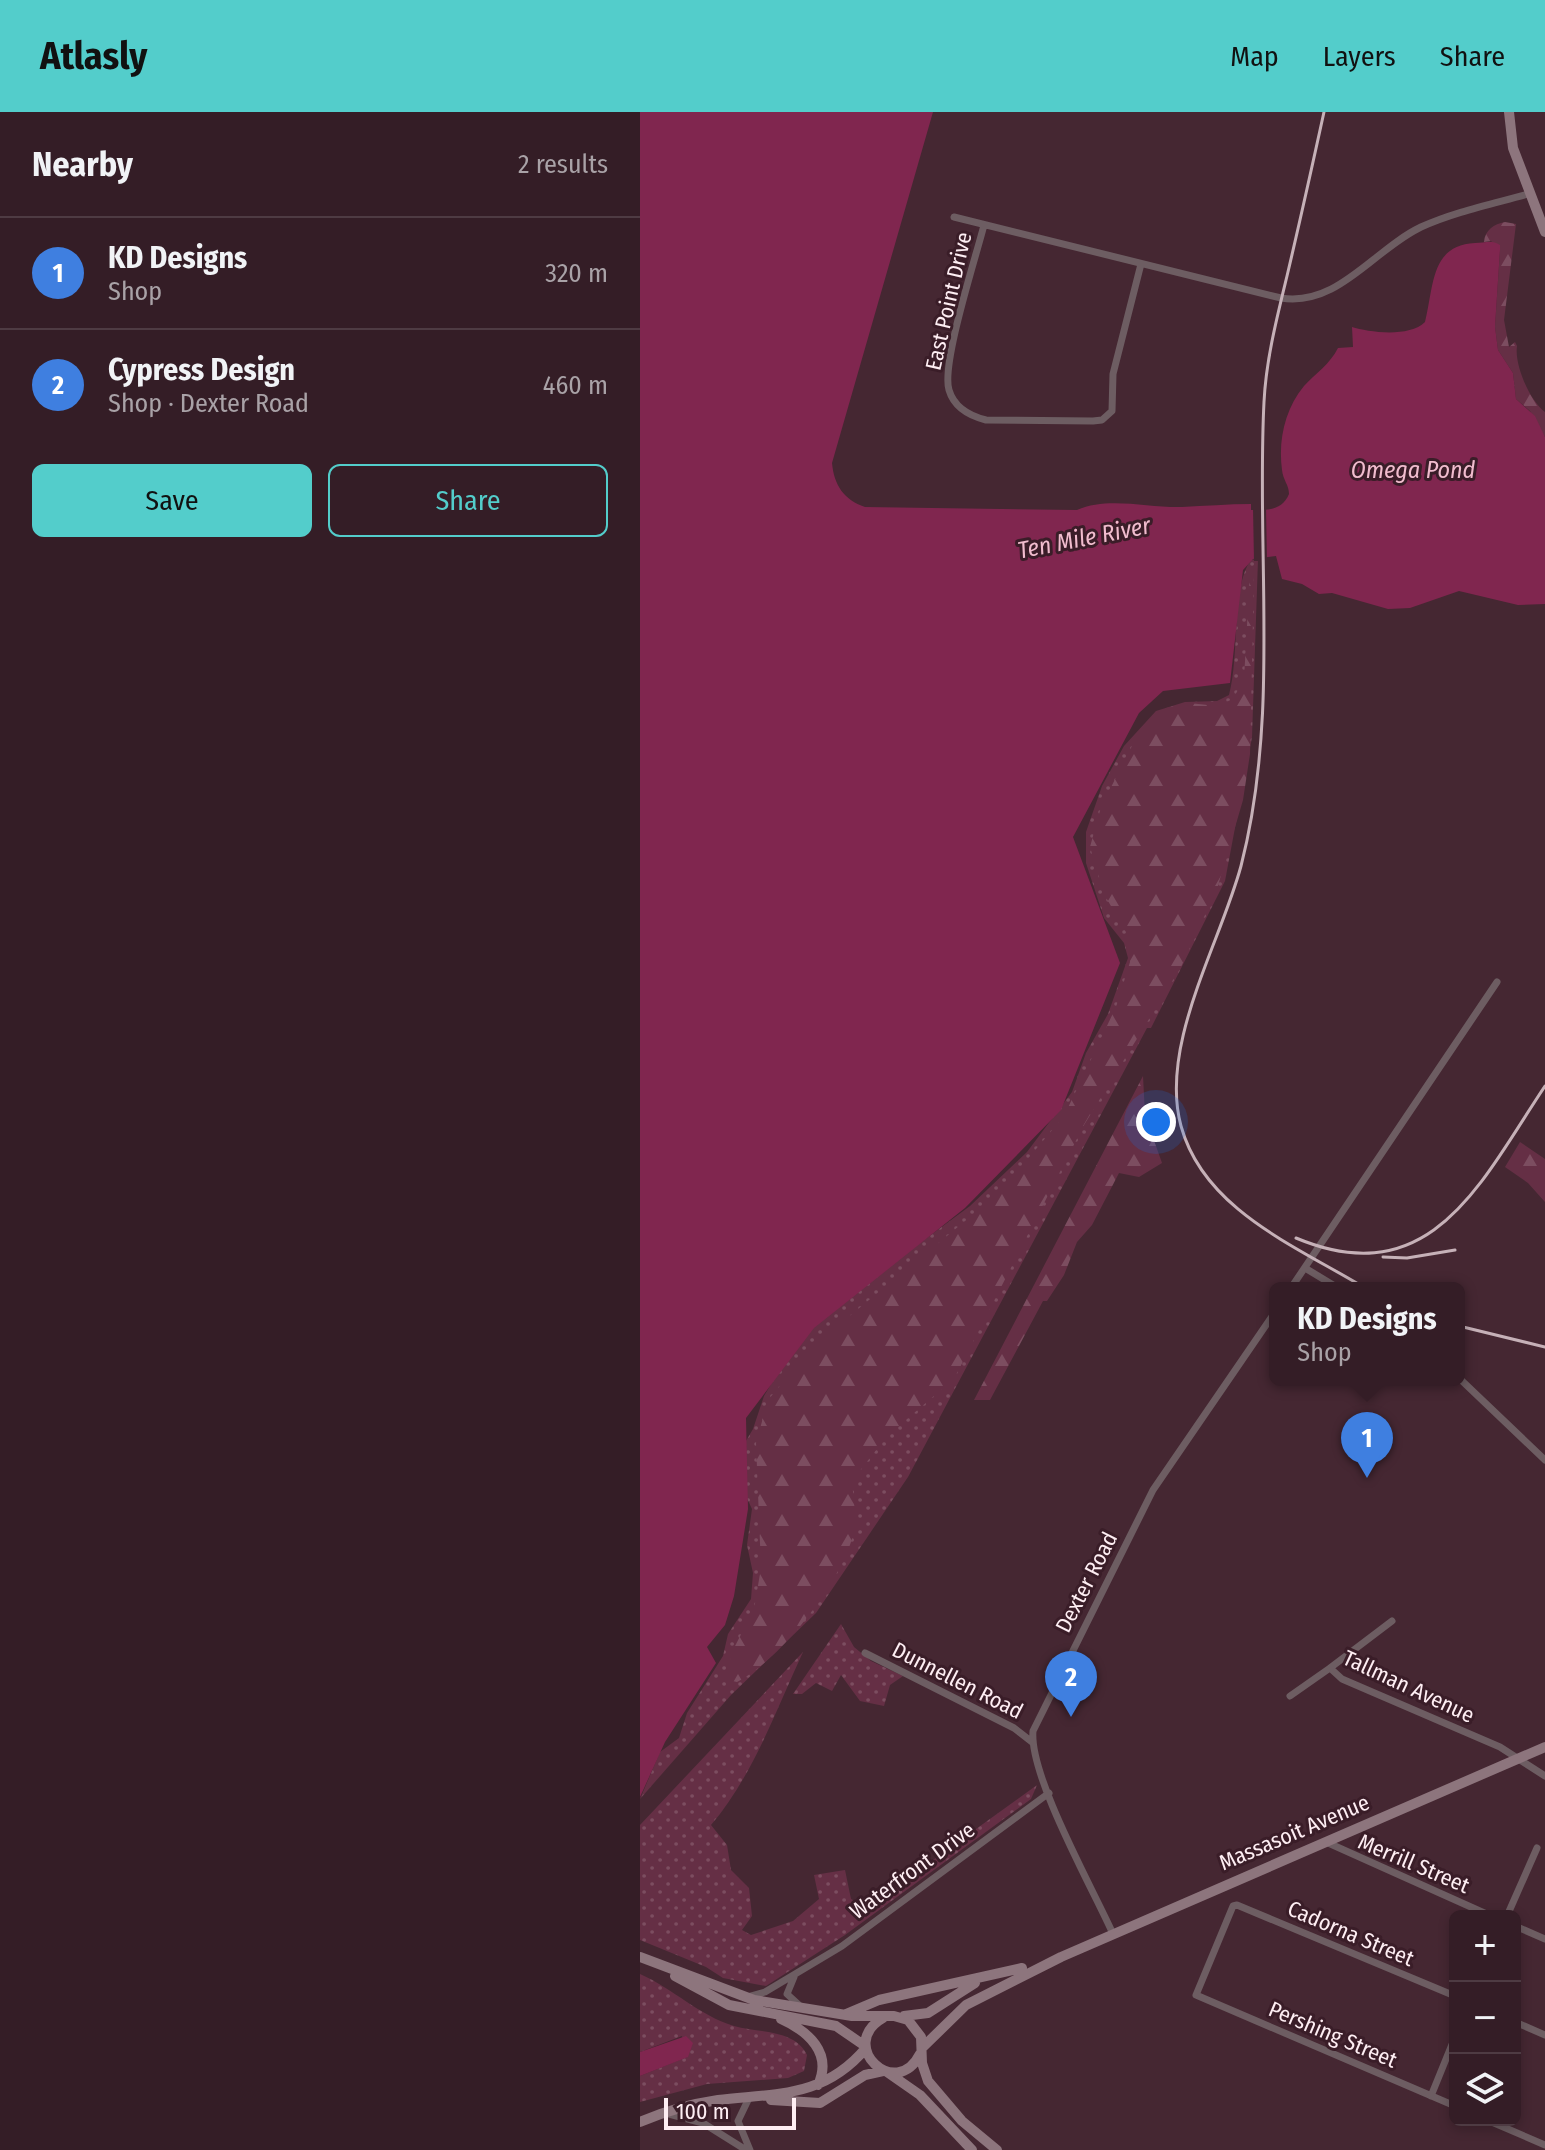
<!DOCTYPE html>
<html lang="en">
<head>
<meta charset="utf-8">
<style>
  :root { --surface:#341d26; --page:#3f2a32; --text:#f1f3f6; --muted:#a9a2a7; --line:#4e3b43; --accent:#53cdcb }
  body { margin:0; font-family:"Fira Sans Condensed",sans-serif; background:var(--page); color:var(--text) }
  .controls { position:absolute; right:24px; bottom:24px; display:grid; overflow:hidden; border-radius:12px; box-shadow:0 4px 12px #0003 }
  .controls button { width:72px; height:72px; display:grid; place-items:center; padding:0; border:0; border-bottom:2px solid var(--line); background:var(--surface); color:var(--text); font:40px sans-serif }
  .scale { position:absolute; left:24px; bottom:20px; width:132px; box-sizing:border-box; padding-left:8px; border:4px solid #feeef3; border-top:0; font-size:22px; line-height:28px; white-space:nowrap; color:#feeef3; -webkit-text-stroke:6px #3a1d28; paint-order:stroke }
  .you { position:absolute; left:516px; top:1010px; width:28px; height:28px; margin:-20px; border:6px solid #fff; border-radius:50%; background:#1a73e8; box-shadow:0 0 0 12px #1a73e833 }
  .badge { display:grid; place-items:center; width:52px; height:52px; border-radius:50%; background:var(--accent); color:#fff; font-size:26px; font-weight:700 }
  .pin { position:absolute; translate:-50% -66px; filter:drop-shadow(0 2px 4px #0008) }
  .pin::after { content:''; position:absolute; top:42px; width:28px; height:24px; background:inherit; clip-path:polygon(0 0,100% 0,50% 100%) }
  .popup { position:absolute; left:629px; top:1170px; width:196px; height:104px; box-sizing:border-box; display:grid; place-content:center; border-radius:12px; background:var(--surface); filter:drop-shadow(0 2px 6px #0005); font-size:26px; white-space:nowrap; color:var(--muted) }
  .popup b { font-size:30px; color:var(--text) }
  .popup::after { content:''; position:absolute; left:50%; top:100%; margin-left:-16px; border:16px solid transparent; border-top-color:var(--surface) }
  .list { margin:0; padding:0; list-style:none }
  h2 { display:flex; justify-content:space-between; align-items:center; height:104px; margin:0; padding:0 32px; font-size:34px }
  h2 small { font-size:26px; font-weight:400; color:var(--muted) }
  .list li { display:grid; grid-template-columns:52px 1fr auto; gap:24px; align-items:center; box-sizing:border-box; height:112px; padding:0 32px; border-top:2px solid var(--line) }
  .list b { display:block; font-size:30px; white-space:nowrap }
  .list p { margin:0; font-size:26px; white-space:nowrap; color:var(--muted) }
  .list em { font-size:26px; font-style:normal; color:var(--muted) }
  .actions { display:flex; gap:16px; padding:24px 32px }
  .actions a { flex:1; padding:18px 0; border:2px solid var(--accent); border-radius:12px; text-align:center; font-size:28px; color:var(--accent) }
  .actions .main { background:var(--accent); color:#111 }
  .icon { flex:none; width:44px; height:44px; fill:none; stroke:currentColor; stroke-width:2; stroke-linecap:round; stroke-linejoin:round }
  .map { position:relative; flex:none; width:905px; height:2038px; overflow:hidden }
  header { display:flex; align-items:center; gap:48px; box-sizing:border-box; height:112px; padding:0 40px; background:var(--accent); color:#111 }
  header strong { font-size:38px }
  nav { display:flex; gap:44px; margin-inline-start:auto; font-size:28px }
  main { display:flex }
  aside { flex:1; background:var(--surface) }
  .map>svg:first-child { display:block }
  .grass { fill:url(#grass-dots) }
  .forest { fill:url(#forest-firs) }
  .water { fill:#80264f }
  .pier { fill:#452732 }
  .lines { fill:none; stroke-linecap:round; stroke-linejoin:round }
  .street { stroke:#6d5d62; stroke-width:7 }
  .secondary { stroke:#8d757d; stroke-width:10 }
  .rail { stroke:#c6b1b8; stroke-width:3 }
  .labels { text-anchor:middle; stroke-width:6; stroke-linejoin:round; paint-order:stroke }
  .street-label { font-size:22px; fill:#feeef3; stroke:#3a1d28 }
  .water-label { font-size:24px; font-style:italic; fill:#f1bcce; stroke:#3a1d28 }
</style>
</head>
<body>
<header>
<strong>Atlasly</strong>
<nav><a>Map</a><a>Layers</a><a>Share</a></nav>
</header>
<main>
<aside>
<h2>Nearby<small>2 results</small></h2>
<ul class="list">
<li><span class="badge" style="background:#3f7fe0">1</span><div><b>KD Designs</b><p>Shop</p></div><em>320 m</em></li>
<li><span class="badge" style="background:#3f7fe0">2</span><div><b>Cypress Design</b><p>Shop · Dexter Road</p></div><em>460 m</em></li>
</ul>
<div class="actions"><a class="main">Save</a><a>Share</a></div>
</aside>
<div class="map">
<svg width="905" height="2038" viewBox="0 0 905 2038">
  <defs>
    <pattern id="grass-dots" width="8" height="8" patternUnits="userSpaceOnUse" patternTransform="scale(2)"><rect width="8" height="8" fill="#652f45"/><path d="M2 2h.1M6 6h.1" fill="none" stroke="#7c4d60" stroke-width="1.8" stroke-linecap="round"/></pattern>
    <pattern id="forest-firs" width="22" height="20" patternUnits="userSpaceOnUse" patternTransform="scale(2)"><rect width="22" height="20" fill="#652f45"/><path d="M5 1l3.5 6h-7zM16 11l3.5 6h-7z" fill="#7c4d60"/></pattern>
  </defs>
  <rect width="100%" height="100%" fill="#452732"/>
  <!-- grass -->
  <path class="grass" d="M618 447 612 625 585 769 511 916H507L268 1365 176 1501 91 1583 0 1687 20 1640 39 1626 47 1601 83 1544 88 1522 111 1487 113 1461 107 1433 112 1397 104 1380 100 1339 113 1317 124 1284 164 1217 330 1094 387 1040 432 980 446 941 468 902 488 846 484 831 464 806 446 751V720L462 674 484 634 516 599 545 590 577 589 589 583C600 544 591 474 611 448Z
    M201 1512 214 1535 231 1549 263 1564 250 1573 244 1594 220 1589 201 1563 192 1579 176 1571 162 1582H153Z
    M163 1540C136 1598 113 1664 71 1713L87 1733 91 1758 109 1776 112 1804 102 1818 111 1823 153 1809 179 1787 174 1763 205 1758 211 1787 223 1793 236 1789 397 1673 391 1687 205 1823 126 1874 83 1866 66 1855 0 1828V1713Z
    M0 1862C34 1877 58 1903 94 1914 118 1921 155 1917 167 1943L164 1959 148 1966 67 1972 0 1990V1964L47 1945 42 1924 0 1940Z"/>
  <!-- forest -->
  <path class="forest" d="M865 110 876 112 864 208 869 235 875 230 877 234C874 253 890 289 905 300V325L890 299 876 287 873 261 858 238 855 215 860 138 851 129 844 130C845 118 854 112 865 110Z
    M610 460H614L610 642 603 688 577 777 541 855 444 1013 314 1267 247 1324 212 1369C213 1383 216 1399 215 1413 209 1462 140 1549 97 1570L84 1567 93 1538 114 1497 121 1456 116 1331 128 1288 173 1234 358 1082 424 1004 476 895 490 850 486 820 464 782 450 735 461 695 497 624 526 596 549 591 577 594 593 587 604 567Z
    M503 964 505 1003 522 1051 499 1065 479 1061 452 1113 437 1130 424 1163 407 1189H403L350 1288H334Z
    M880 1030 905 1047V1090L888 1071 865 1055Z"/>
  <!-- water -->
  <path class="water" d="M0 0H293L192 351C194 373 204 388 225 395L437 398C468 384 508 396 542 395 565 394 588 392 611 392V398C627 398 642 399 649 382 649 373 643 368 642 358 638 328 645 297 664 274 676 261 690 252 698 236L713 235 712 215C728 220 769 226 785 210 794 175 790 133 835 131 845 131 851 127 860 133V138L855 215 858 238 873 261 876 287 895 304 905 325V492L878 493 819 479 770 496 748 497 692 481 679 482 662 472 642 467 636 444 613 447 603 458 590 571 523 579 499 601 433 725 480 851 421 998 325 1096 174 1216 106 1306 108 1397 94 1484 85 1513 67 1535 76 1551 25 1630 0 1685Z
    M46 1924 53 1931 48 1945 0 1964V1940Z"/>
  <!-- pier -->
  <path class="pier" d="M613 396H626L627 449H614Z"/>
  <g class="lines">
    <!-- street -->
    <path class="street" d="M314 105 641 186C698 195 733 138 781 115 814 100 852 92 888 82
      M344 113C336 145 301 252 309 278 314 295 330 304 346 308L453 309 462 308 472 299 473 262 501 152
      M665 1156 698 1176
      M651 1176 857 870
      M819 1266 905 1348
      M225 1541 374 1616 392 1630
      M690 1556 752 1509
      M650 1584 690 1556 702 1567 860 1635 905 1664
      M686 1730 851 1804
      M867 1804 897 1736
      M875 1814 905 1827
      M473 1822C453 1777 389 1664 393 1619L513 1378 635 1200
      M154 1865 147 1882 159 1893
      M815 1884 597 1793 593 1794 556 1883 815 1994
      M107 1885 125 1880 202 1834 409 1681
      M875 1910 905 1923
      M791 1984 815 1925
      M109 1986 98 2009 110 2038
      M25 2001 63 2011 106 2038
      M847 2008 905 2033"/>
    <!-- secondary -->
    <path class="secondary" d="M869 0 873 36 905 120
      M0 1845 114 1888 212 1904H254L268 1908 281 1925 282 1951 288 1969 322 2009 357 2038
      M35 1864 89 1893 196 1914 225 1934
      M206 1902 239 1888 382 1856
      M264 1904 288 1901 335 1871
      M243 1906C196 1933 256 1990 280 1942
      M141 1907C168 1919 193 1941 178 1973
      M282 1936 326 1893 421 1845 905 1635
      M247 1960 280 1983 332 2038
      M131 1988 180 1991 225 1963 243 1959
      M0 2010C25 1999 51 1992 78 1988 137 1981 184 1986 226 1936"/>
    <!-- rail -->
    <path class="rail" d="M684 0C672 55 660 109 647 164 637 205 626 248 624 290 616 444 640 603 601 754 580 832 519 933 541 1014 564 1098 656 1134 725 1176
      M656 1126C792 1183 842 1068 905 974
      M743 1145 767 1146 815 1138
      M819 1214 905 1235"/>
  </g>
  <g class="labels">
    <!-- street labels -->
    <g class="street-label">
      <text transform="translate(308 189) rotate(-77)" y="8">East Point Drive</text>
      <text transform="translate(446 1470) rotate(-63)" y="8">Dexter Road</text>
      <text transform="translate(318 1568) rotate(27)" y="8">Dunnellen Road</text>
      <text transform="translate(769 1574) rotate(25)" y="8">Tallman Avenue</text>
      <text transform="translate(654 1720) rotate(-23)" y="8">Massasoit Avenue</text>
      <text transform="translate(774 1751) rotate(23)" y="8">Merrill Street</text>
      <text transform="translate(272 1758) rotate(-36)" y="8">Waterfront Drive</text>
      <text transform="translate(711 1821) rotate(23)" y="8">Cadorna Street</text>
      <text transform="translate(693 1922) rotate(23)" y="8">Pershing Street</text>
    </g>
    <!-- water labels -->
    <g class="water-label">
      <text x="773" y="366">Omega Pond</text>
      <text transform="translate(444 426) rotate(-11)" y="8">Ten Mile River</text>
    </g>
  </g>
</svg>
<div class="controls">
<button>+</button>
<button>−</button>
<button><svg class="icon" aria-label="layers" viewBox="0 0 24 24"><path d="M12 4l9 5-9 5-9-5zM3 14l9 5 9-5"/></svg></button>
</div>
<div class="scale">100 m</div>
<div class="you"></div>
<div class="pin badge" style="left:727px;top:1366px;background:#3f7fe0">1</div>
<div class="popup"><b>KD Designs</b>Shop</div>
<div class="pin badge" style="left:431px;top:1605px;background:#3f7fe0">2</div>
</div>
</main>
</body>
</html>
